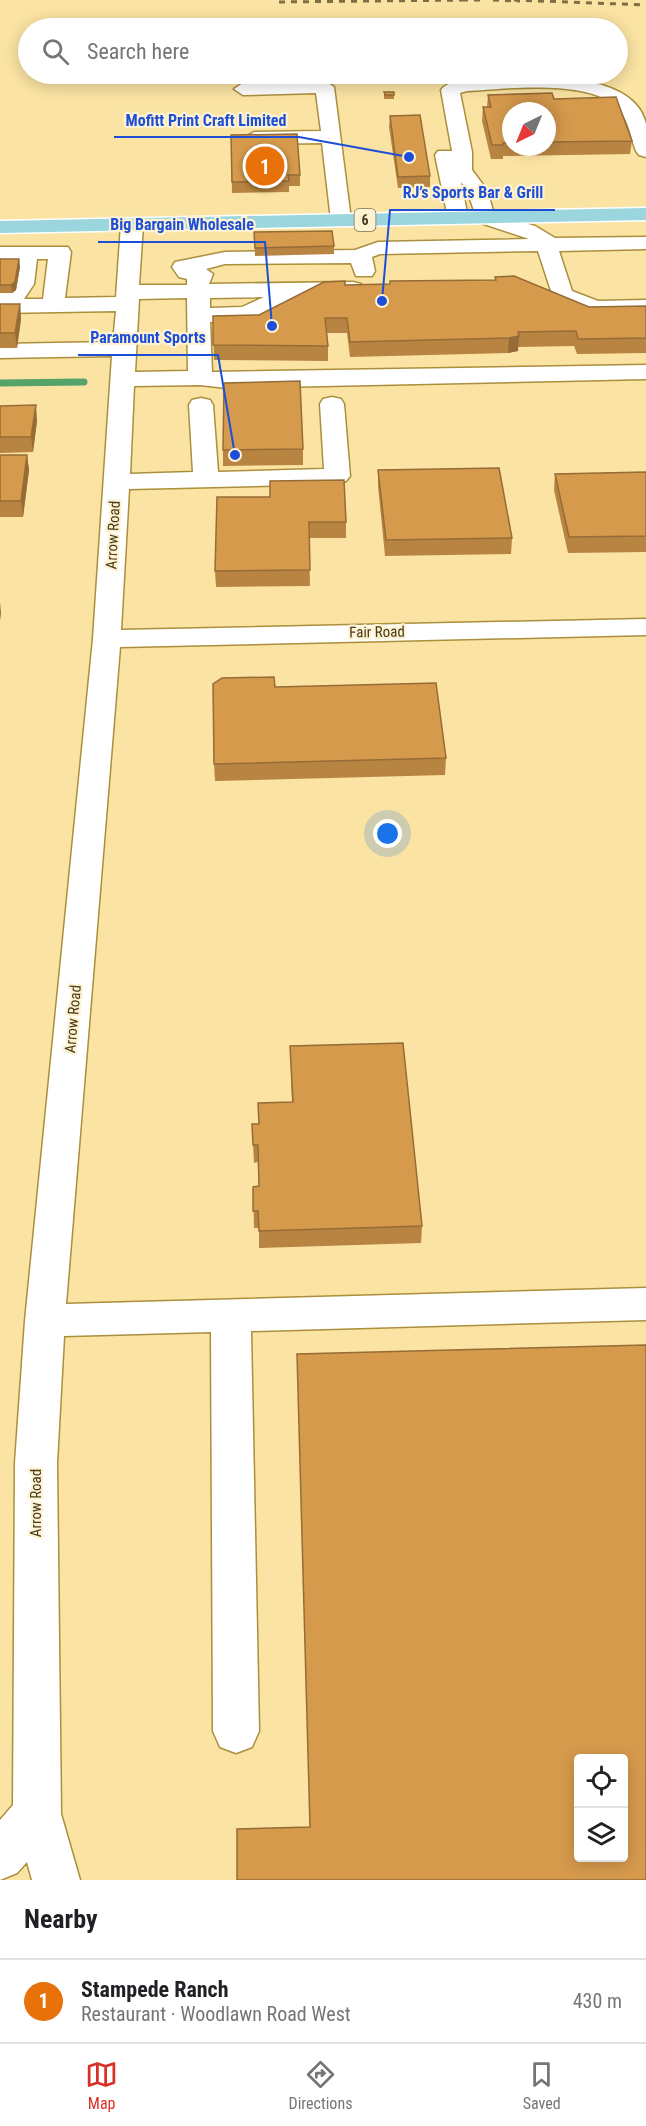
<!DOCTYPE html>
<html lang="en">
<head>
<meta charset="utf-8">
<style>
  :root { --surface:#fff; --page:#f6f6f6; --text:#202124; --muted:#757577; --line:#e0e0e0; --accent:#d93025 }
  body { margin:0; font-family:"Roboto Condensed",sans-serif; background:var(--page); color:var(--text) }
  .controls { position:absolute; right:18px; bottom:18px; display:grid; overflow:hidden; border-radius:6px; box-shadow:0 3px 15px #0003 }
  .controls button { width:54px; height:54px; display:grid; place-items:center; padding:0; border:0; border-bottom:2px solid var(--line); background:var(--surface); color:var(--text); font:30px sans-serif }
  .compass { position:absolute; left:502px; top:102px; width:54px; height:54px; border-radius:50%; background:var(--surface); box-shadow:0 3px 15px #0003; rotate:223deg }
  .you { position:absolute; left:388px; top:834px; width:21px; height:21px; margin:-15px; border:4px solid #fff; border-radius:50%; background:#1a73e8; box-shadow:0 0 0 9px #1a73e833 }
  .badge { display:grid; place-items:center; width:39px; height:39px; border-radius:50%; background:var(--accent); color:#fff; font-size:20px; font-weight:700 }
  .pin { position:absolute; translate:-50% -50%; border:3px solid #fff; box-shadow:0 2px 6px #0006 }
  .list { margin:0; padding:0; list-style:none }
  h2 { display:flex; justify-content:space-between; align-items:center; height:78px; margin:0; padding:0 24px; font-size:26px }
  h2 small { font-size:20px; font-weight:400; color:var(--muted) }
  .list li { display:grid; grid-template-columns:39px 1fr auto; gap:18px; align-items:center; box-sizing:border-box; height:84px; padding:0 24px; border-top:2px solid var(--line) }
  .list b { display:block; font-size:22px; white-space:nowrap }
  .list p { margin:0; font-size:20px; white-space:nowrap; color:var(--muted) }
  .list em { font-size:20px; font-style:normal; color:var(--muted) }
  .icon { flex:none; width:33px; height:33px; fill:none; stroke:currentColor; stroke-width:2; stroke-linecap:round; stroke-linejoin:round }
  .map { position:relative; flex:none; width:646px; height:1880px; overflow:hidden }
  .search { position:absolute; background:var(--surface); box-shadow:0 3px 15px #0003; left:18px; right:18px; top:18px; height:66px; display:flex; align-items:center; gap:15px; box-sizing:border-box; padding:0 21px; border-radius:33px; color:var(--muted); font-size:22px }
  .sheet { height:162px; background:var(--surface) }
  nav { display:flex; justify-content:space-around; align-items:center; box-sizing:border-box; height:84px; border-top:2px solid var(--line); background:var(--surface); font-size:16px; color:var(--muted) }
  nav a { display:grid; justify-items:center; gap:3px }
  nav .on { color:var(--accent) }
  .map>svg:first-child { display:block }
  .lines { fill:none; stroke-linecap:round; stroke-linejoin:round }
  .stream { stroke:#54a368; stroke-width:7 }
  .minor-casing { stroke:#ab8f3c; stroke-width:3 }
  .major-casing { stroke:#fff; stroke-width:3 }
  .minor { fill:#fff; fill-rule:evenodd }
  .major { fill:#9bd6df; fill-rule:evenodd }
  .rail { stroke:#7e6e43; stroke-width:3; stroke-dasharray:6 6; stroke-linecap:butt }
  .wall { fill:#b88442; fill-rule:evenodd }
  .shaded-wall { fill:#966c36 }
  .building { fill:#d69a4d; stroke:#966c36; stroke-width:1.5; fill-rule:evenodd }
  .labels { text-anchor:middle; stroke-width:4.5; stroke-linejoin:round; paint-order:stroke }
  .shield { fill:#fdf2d2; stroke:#7e7250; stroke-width:1.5 }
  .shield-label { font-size:14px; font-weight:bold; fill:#473b18 }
  .street-label { font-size:15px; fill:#473b18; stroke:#fdf2d2 }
  .leader { fill:none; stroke:#1d4ed8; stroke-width:2 }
  .callout-dot { fill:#1d4ed8; stroke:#fdf2d2; stroke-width:2 }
  .callout-label { font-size:16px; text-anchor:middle; font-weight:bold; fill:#1d4ed8; stroke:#fdf2d2; stroke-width:4.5; stroke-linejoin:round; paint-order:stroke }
</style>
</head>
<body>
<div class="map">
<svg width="646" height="1880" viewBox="0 0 646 1880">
  <rect width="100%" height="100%" fill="#fbe3a3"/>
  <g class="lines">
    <!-- stream -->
    <path class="stream" d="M0 383 84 382"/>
    <!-- minor casing -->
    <g class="minor-casing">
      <path id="minor" d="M548 77C580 79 637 84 646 124 646 134 646 147 646 157L639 155 636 151C631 138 629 123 621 112 596 77 504 89 467 91L460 93 472 152V170L487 190 494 214 535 226 555 238 646 237V249L559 251 572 291 598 301 646 300V314L595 315 554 300 538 251 380 254 372 257 375 271 372 276H356L351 263 225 264 206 269 213 274 209 284 353 282 361 284 364 289 361 294 353 296H296L254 319 210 322 212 372 646 365V379L227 388 200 385 134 386 130 474 193 472 189 405 192 400 201 398 210 400 213 405 218 472 324 469 320 404 323 399 332 397 341 399 344 404 350 476 346 481 337 484 129 489 121 630 646 619V635L120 647 66 1304 646 1288V1320L251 1331 259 1731 252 1747 236 1753 220 1747 213 1731 211 1332 64 1336 57 1463 61 1814 80 1880H32L27 1862 17 1873 0 1880V1820L13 1805 15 1463 25 1321 93 639 112 356 0 358V344L113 342 116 311 0 313V293C16 288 14 274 16 259H0V247H68L71 252 65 298 116 297 121 225 125 221H139L143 225 139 285H187V279L179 277 172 267 175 262 225 252 355 250 378 242 529 239 478 222 467 190 461 182 468 218 465 222H451L448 218 435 155 438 151H452L441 90C452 73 527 77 548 77ZM37 259H48L43 299H24L34 284ZM264 297 242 307 210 308V298ZM187 298 188 371 135 372 139 299Z
        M325 81 334 87 351 220 348 224H334L331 220 322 143 254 144 244 138 254 132 321 131 316 93 243 95 234 89 243 83Z"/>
    </g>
    <!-- major casing -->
    <g class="major-casing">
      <path id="major" d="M646 208V220L0 233V221Z"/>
    </g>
    <!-- minor -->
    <use href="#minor" class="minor"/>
    <!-- major -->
    <use href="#major" class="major"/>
    <!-- rail -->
    <path class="rail" d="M462 0H486
      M493 0 520 1
      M514 0 646 5
      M279 2 470 0"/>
  </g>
  <!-- wall -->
  <path class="wall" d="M384 92H394V99H384Z
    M488 95 554 99 632 141 630 154 503 156V159H491L482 121 483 107H487ZM511 111H547V147H511Z
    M390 116 430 176V187L398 188 389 127Z
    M231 135 300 175V186H289V192L232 193Z
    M254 232 334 246V254L255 256Z
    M0 259H19L20 267 16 290 12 293H0Z
    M495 277 589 307 646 306V353L577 354 574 346 518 347V351L508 353 350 357 347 333H327L328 346V361L214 360 213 316 259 315 345 285 390 284 495 280Z
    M0 304H20L21 319 17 348H0Z
    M0 406 37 421 33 452 0 453Z
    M303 449V465L223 466V450Z
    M0 455H27L29 470 23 517H0Z
    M378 470 512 538 511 554 385 556 378 486Z
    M646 472V552L568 553 554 490 555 474Z
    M217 497 346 522V538H309L310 586 216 587 215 571Z
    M275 687 446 758 445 775 215 781 214 764Z
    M290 1046 422 1226 421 1243 259 1248V1228H254L253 1187 259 1186 258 1162 254 1163 252 1124H258L292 1102Z"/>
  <!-- shaded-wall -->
  <path class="shaded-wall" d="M19 259 20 267 16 290 12 293 11 285Z
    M20 304 21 319 17 348 15 333Z
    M519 336 518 351 508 353 509 338Z
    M36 405 37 421 33 452 31 437Z
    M27 455 29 470 23 517 21 501Z
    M0 602 1 613 0 621Z"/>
  <!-- building -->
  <path class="building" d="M384 92H394V95H385Z
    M552 93 554 99 616 97 632 141 547 142V111H511V143H503V145H492L483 107H491L488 95Z
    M420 115 430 176 398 177 390 116Z
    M297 134 300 175H288L289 181 232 182 231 135Z
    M332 231 334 246 255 248 254 232Z
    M0 259H19L15 282 11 285H0Z
    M514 276 589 307 646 306V338L578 339 576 331 518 332 519 336 509 338 350 342 347 318H325L328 346 213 345V316L259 315 324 282 345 281V285L390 284V281L496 280 495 277Z
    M0 304H20L15 333H0Z
    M300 381 303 449 223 450 224 383Z
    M36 405 31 437H0V406Z
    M0 455H27L21 501H0Z
    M499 468 512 538 386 540 378 470Z
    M646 472V536L569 537 555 474Z
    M344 480 346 522H309L310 570 215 571 217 497H270V481Z
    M274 677 275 687 436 683 446 758 214 764 213 684 222 678Z
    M403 1043 422 1226 259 1231 258 1211H253V1187L259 1186 258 1145H253L252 1124H259L258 1103 293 1102 290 1046Z
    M646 1345V1880H237V1829L310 1827 297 1354ZM579 1758H624V1857H579Z"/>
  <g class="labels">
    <!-- shield labels -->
    <rect class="shield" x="354.5" y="209" width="21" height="22" rx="4.5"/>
    <g class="shield-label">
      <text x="365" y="225">6</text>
    </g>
    <!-- street labels -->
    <g class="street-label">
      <text transform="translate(113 535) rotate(-87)" y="5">Arrow Road</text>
      <text transform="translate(377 632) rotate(-1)" y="5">Fair Road</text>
      <text transform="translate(73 1019) rotate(-85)" y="5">Arrow Road</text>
      <text transform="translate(36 1503) rotate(-90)" y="5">Arrow Road</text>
    </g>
  </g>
  <!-- callouts -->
  <path class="leader" d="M409 157L299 137H114M382 301L390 210H555M272 326L265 242H98M235 455L218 355H78"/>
  <g class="callout-dot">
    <circle cx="409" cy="157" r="6"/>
    <circle cx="382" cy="301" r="6"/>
    <circle cx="272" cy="326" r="6"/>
    <circle cx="235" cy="455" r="6"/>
  </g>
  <g class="callout-label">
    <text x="206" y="126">Mofitt Print Craft Limited</text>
    <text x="473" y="198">RJ’s Sports Bar &amp; Grill</text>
    <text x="182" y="230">Big Bargain Wholesale</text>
    <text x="148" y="343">Paramount Sports</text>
  </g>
</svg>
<div class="controls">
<button><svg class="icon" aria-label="locate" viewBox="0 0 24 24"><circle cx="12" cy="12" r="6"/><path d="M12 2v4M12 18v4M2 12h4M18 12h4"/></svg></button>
<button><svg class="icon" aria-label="layers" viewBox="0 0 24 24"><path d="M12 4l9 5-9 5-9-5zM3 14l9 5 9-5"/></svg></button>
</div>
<svg class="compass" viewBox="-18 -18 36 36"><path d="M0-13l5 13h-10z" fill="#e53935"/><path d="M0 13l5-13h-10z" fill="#757577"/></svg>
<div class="you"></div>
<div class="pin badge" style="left:265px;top:166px;background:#e8710a">1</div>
<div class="search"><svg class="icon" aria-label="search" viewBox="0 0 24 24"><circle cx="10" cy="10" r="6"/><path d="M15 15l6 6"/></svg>Search here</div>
</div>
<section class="sheet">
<h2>Nearby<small></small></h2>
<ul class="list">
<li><span class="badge" style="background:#e8710a">1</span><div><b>Stampede Ranch</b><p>Restaurant · Woodlawn Road West</p></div><em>430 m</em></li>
</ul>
</section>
<nav>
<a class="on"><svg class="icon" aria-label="map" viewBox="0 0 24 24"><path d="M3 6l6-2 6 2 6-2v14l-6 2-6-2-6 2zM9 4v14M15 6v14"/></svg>Map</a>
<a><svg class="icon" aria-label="directions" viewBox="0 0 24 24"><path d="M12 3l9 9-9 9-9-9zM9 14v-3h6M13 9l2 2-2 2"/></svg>Directions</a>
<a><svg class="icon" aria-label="saved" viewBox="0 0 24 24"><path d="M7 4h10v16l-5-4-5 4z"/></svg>Saved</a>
</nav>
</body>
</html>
